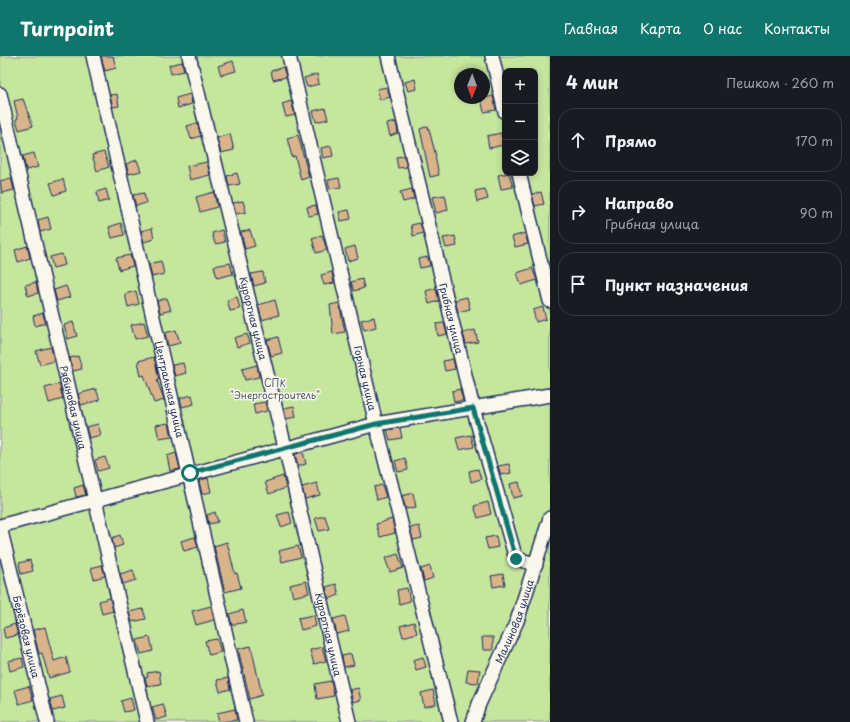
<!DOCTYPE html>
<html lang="ru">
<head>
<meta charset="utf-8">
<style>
  :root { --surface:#171b24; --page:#20242c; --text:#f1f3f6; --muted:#9ea1a6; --line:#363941; --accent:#0f766e }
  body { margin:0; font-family:"Playpen Sans",sans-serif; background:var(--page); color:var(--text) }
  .controls { position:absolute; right:12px; top:12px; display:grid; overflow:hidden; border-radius:8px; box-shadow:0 2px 6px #0003 }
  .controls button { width:36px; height:36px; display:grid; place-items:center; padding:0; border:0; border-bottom:1px solid var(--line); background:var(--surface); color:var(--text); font:20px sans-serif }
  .compass { position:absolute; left:454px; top:12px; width:36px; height:36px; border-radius:50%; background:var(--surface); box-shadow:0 2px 6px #0003; rotate:181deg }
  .stop { position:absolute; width:12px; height:12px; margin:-9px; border:3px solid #0f766e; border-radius:50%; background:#fff }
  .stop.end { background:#0f766e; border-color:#fff; box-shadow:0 1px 4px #0008 }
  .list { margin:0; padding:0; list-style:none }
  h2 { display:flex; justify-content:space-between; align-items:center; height:52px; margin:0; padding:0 16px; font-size:17px }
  h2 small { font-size:13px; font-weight:400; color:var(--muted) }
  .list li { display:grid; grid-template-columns:26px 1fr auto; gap:12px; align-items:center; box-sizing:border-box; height:64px; margin:0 8px 8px; padding:0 8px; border:1px solid var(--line); border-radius:16px }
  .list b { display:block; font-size:15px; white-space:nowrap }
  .list p { margin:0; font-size:13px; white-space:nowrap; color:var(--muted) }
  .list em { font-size:13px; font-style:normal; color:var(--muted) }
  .icon { flex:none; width:22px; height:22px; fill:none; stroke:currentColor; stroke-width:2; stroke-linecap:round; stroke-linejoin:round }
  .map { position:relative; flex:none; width:550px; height:666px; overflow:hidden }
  header { display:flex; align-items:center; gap:24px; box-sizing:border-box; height:56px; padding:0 20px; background:var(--accent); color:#fff }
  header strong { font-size:19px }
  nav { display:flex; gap:22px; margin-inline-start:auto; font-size:14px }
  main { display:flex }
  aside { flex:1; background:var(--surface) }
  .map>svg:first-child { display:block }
  .green { fill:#c6e59d; stroke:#708a7e; fill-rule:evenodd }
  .building { fill:#d9b48b; stroke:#1b2f5e }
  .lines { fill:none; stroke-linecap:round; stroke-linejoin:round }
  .street-casing { stroke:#1b2f5e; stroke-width:16 }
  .street { stroke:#fbf7ec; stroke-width:13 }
  .route { stroke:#0f766e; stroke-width:5 }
  .labels { text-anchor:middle; stroke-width:3; stroke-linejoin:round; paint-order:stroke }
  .street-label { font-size:10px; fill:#1b2f5e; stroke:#fbf7ec }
  .park-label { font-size:10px; fill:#465c6e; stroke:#fbf7ec }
</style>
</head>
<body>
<header>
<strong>Turnpoint</strong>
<nav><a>Главная</a><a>Карта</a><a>О нас</a><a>Контакты</a></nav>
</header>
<main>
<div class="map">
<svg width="550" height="666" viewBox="0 0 550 666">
  <rect width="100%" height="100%" fill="#fbf7ec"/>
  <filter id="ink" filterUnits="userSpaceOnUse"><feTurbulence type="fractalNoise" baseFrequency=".025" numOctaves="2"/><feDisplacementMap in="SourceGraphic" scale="8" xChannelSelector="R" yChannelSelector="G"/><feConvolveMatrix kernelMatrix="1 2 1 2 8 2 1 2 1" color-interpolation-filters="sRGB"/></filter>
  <g filter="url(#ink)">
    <!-- green -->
    <path class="green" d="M0 0H550V666H0ZM505 15H535V117H505ZM460 18H484V42H460Z"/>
    <!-- building -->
    <path class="building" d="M101 0H113L116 12 105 15Z
      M233 5 236 15 221 19 218 10Z
      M182 6 184 15 171 18 169 9Z
      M283 11 286 21 273 24 271 15Z
      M317 18 319 28 307 31 304 22Z
      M415 23 417 33 408 35 405 26Z
      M387 31 390 41 380 44 377 33Z
      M117 38 119 50 113 51 110 39Z
      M190 38 192 48 178 52 176 42Z
      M493 40 496 54 484 56 481 43Z
      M23 43 33 70 19 74 16 63 18 62 14 45Z
      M291 45 295 59 286 61 282 48Z
      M325 52 328 63 316 66 313 55Z
      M396 66 398 77 390 80 387 68Z
      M197 67 201 80 191 83 187 70Z
      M428 70 436 100H435L439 119 430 121 420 73Z
      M501 77 504 89 489 92 487 80Z
      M230 78 234 94 221 97 217 82Z
      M298 79 309 121 301 124 295 100 292 101 287 82Z
      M331 90 333 100 323 102 321 92Z
      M104 96 109 111 97 115 92 99Z
      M34 97 38 111 26 114 23 100Z
      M404 100 407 111 398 112 396 101Z
      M137 104 141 115 129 118 126 108Z
      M207 106 210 119 190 124 187 110Z
      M237 117 240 128 229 130 227 120Z
      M509 117 513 131 501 133 498 119Z
      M11 122 14 134 2 137 0 125Z
      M339 122 341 131 330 133 328 124Z
      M63 123 66 135 54 139 50 127Z
      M106 133 109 144 99 147 97 136Z
      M412 133 414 143 403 146 400 136Z
      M485 133 488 143 477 146 475 135Z
      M214 136 217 151 200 156 196 141Z
      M541 136 544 148 535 150 532 138Z
      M144 137 146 147 136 150 133 139Z
      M445 139 448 154 436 157 432 141Z
      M243 145 246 156 236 158 233 147Z
      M316 149 318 158 309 160 307 151Z
      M349 154 351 163 341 165 339 156Z
      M48 161 51 173 40 176 38 164Z
      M121 167 124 179 112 182 109 171Z
      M420 167 423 177 413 180 411 169Z
      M152 172 154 183 144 186 141 175Z
      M222 174 225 186 215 188 212 177Z
      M250 174 255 190 245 193 241 176Z
      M525 177 528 188 515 191 512 181Z
      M322 179 327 194 316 197 312 182Z
      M455 180 457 190 446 192 443 182Z
      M27 190 30 202 18 206 15 194Z
      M355 190 358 202 348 205 345 193Z
      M62 198 65 209 53 212 50 201Z
      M130 199 133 210 119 214 116 202Z
      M428 201 430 210 420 212 418 203Z
      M161 205 164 218 152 221 149 208Z
      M230 207 233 218 217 222 214 210Z
      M532 212 537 224 521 229 517 217Z
      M263 216 265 227 254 230 251 218Z
      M332 216 334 227 324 229 321 219Z
      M362 223 364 232 354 235 351 226Z
      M36 226 38 237 28 240 25 229Z
      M66 230 70 241 57 245 54 234Z
      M436 232 439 245 429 248 426 235Z
      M136 235 139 248 128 251 125 238Z
      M237 241 240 253 230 255 227 244Z
      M467 241 470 253 458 256 455 244Z
      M167 242 171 254 160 257 157 245Z
      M275 244 279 259 262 264 258 249Z
      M339 247 345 276 333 278 330 249Z
      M543 251 546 263 536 266 533 254Z
      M43 257 45 267 35 270 33 260Z
      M374 261 376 271 364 274 361 264Z
      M73 266 77 280 68 283 64 269Z
      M144 266 148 280 135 283 131 269Z
      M444 267 447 278 438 280 436 268Z
      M176 274 180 287 168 290 165 277Z
      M475 274 478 286 466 288 463 277Z
      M247 278 250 287 237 291 234 282Z
      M278 281 282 297 271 300 267 284Z
      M51 291 54 305 40 309 36 295Z
      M78 300 82 313 73 315 70 302Z
      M154 301 159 323 157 324 164 344 154 347 144 319 141 320 138 305Z
      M453 303 455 313 445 315 443 305Z
      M183 307 186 317 175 320 172 309Z
      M257 309 259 321 245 324 242 313Z
      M59 328 63 343 49 347 45 332Z
      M96 333 100 344 81 349 78 338Z
      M460 333 463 344 454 346 452 335Z
      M192 339 194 348 182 351 180 342Z
      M265 346 267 355 255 358 253 348Z
      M294 350 296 361 286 363 284 352Z
      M169 367 172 381 159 383 156 369Z
      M98 368 101 379 89 382 86 371Z
      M400 372 402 382 390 384 387 374Z
      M471 379 474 391 459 394 456 382Z
      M303 396 306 408 298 410 295 398Z
      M176 397 180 413 170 415 167 400Z
      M105 401 109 412 98 415 95 404Z
      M405 402 408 414 398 416 395 405Z
      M509 408 511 417 501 419 498 410Z
      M478 413 481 423 471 426 469 415Z
      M283 420 286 432 269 438 265 426Z
      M208 422 211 436 202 438 199 425Z
      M519 426 522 440 513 442 510 428Z
      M317 427 320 439 305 443 302 431Z
      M83 429 86 439 76 441 74 432Z
      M382 429 386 441 377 444 374 431Z
      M413 437 416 451 406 453 402 440Z
      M488 446 491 458 478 462 474 450Z
      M215 456 218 466 209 468 207 459Z
      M289 456 292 467 281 471 277 459Z
      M325 460 329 473 319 475 315 462Z
      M392 463 395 477 380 481 376 468Z
      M419 470 422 482 413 484 410 472Z
      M120 479 123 489 114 492 112 482Z
      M496 480 498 491 488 493 485 482Z
      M195 481 198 491 184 495 181 485Z
      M227 486 235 518 237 517 241 532 225 536 214 490Z
      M298 490 301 501 282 506 279 495Z
      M398 498 403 512 390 516 385 502Z
      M30 504 33 515 21 518 19 507Z
      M102 509 105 520 94 523 91 512Z
      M430 510 433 522 424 525 421 513Z
      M133 514 136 524 123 528 120 518Z
      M503 518 505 529 493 531 491 520Z
      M306 525 309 537 293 541 290 529Z
      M336 528 339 539 329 543 326 531Z
      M407 532 410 545 399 548 397 534Z
      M110 542 113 555 102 558 99 545Z
      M211 550 214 564 196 569 192 555Z
      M143 553 146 563 132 566 129 556Z
      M243 554 246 566 232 569 229 558Z
      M314 559 316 570 301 574 298 562Z
      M345 560 349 575 337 578 333 563Z
      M414 566 417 577 403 581 400 570Z
      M15 568 18 579 5 582 3 572Z
      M45 571 54 605 66 601 70 616 49 622 42 597 39 598 33 574Z
      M150 581 153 595 141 598 137 584Z
      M482 581H493V594H483Z
      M217 583 221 596 209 599 205 585Z
      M251 590 262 639 250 643 238 593Z
      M322 591 326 605 314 608 310 594Z
      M351 598 354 609 344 611 342 600Z
      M423 601 426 611 416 614 413 604Z
      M22 602 24 611 10 615 8 605Z
      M468 613 480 614 478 627 466 626Z
      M159 615 161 628 147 630 145 622 148 621 147 617Z
      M228 622 230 633 220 636 217 624Z
      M331 625 334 640 317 643 315 628Z
      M29 630 33 644 19 648 15 634Z
      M358 632 361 644 353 646 350 634Z
      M433 634 436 648 424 651 421 637Z
      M62 640 65 652 53 655 50 643Z
      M131 642 134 654 124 656 121 645Z
      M163 648 167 661 156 664 152 651Z
      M235 653 237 664 219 666 217 657Z"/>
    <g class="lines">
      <!-- street casing -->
      <g class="street-casing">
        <g id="street">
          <path id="s1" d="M93 0 246 666"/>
          <path id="s2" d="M189 0 285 391 349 666"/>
          <path id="s3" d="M289 0 376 368 451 666"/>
          <path id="s4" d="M388 0 473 352 516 503 536 508"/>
          <path d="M492 0 505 56"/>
          <path id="s5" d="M0 38 147 666"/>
          <path d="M519 117 550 245"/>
          <path d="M0 470 376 368 550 339"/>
          <path id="s6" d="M0 471 47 666"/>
          <path id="s7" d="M473 666 479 648 517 565 550 462"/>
        </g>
      </g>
      <!-- street -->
      <use href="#street" class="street"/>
    </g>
  </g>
  <g class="lines" filter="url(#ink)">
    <!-- route -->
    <path class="route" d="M190 417 376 368 473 352 516 503"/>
  </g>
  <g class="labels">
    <!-- street labels -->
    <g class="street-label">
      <text dy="4" stroke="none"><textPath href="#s4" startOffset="270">Грибная улица</textPath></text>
      <text dy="4" stroke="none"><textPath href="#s2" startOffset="270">Курортная улица</textPath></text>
      <text dy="4" stroke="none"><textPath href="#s3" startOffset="331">Горная улица</textPath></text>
      <text dy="4" stroke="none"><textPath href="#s1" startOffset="342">Центральная улица</textPath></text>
      <text dy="4" stroke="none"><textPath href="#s5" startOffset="322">Рябиновая улица</textPath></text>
      <text dy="4" stroke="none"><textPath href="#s7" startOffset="109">Малиновая улица</textPath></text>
      <text dy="4" stroke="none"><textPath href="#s2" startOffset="595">Курортная улица</textPath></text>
      <text dy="4" stroke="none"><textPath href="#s6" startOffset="113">Берёзовая улица</textPath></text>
    </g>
    <!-- park labels -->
    <g class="park-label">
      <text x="275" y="331">СПК<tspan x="275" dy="12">"Энергостроитель"</tspan></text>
    </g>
  </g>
</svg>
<div class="controls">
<button>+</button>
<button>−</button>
<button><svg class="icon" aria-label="layers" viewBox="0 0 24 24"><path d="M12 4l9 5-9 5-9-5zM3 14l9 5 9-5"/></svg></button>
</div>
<svg class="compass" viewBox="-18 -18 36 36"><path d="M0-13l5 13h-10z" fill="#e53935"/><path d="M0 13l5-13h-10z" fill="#9ea1a6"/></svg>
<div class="stop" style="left:190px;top:417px"></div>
<div class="stop end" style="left:516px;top:503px"></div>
</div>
<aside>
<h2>4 мин<small>Пешком · 260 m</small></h2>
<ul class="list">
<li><svg class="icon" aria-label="ahead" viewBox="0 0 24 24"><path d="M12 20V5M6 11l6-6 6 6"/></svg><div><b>Прямо</b></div><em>170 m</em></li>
<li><svg class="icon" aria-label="right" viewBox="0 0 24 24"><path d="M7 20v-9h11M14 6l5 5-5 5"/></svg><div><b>Направо</b><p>Грибная улица</p></div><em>90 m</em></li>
<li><svg class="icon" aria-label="arrive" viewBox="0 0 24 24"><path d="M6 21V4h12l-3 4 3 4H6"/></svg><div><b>Пункт назначения</b></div></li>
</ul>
</aside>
</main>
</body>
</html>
